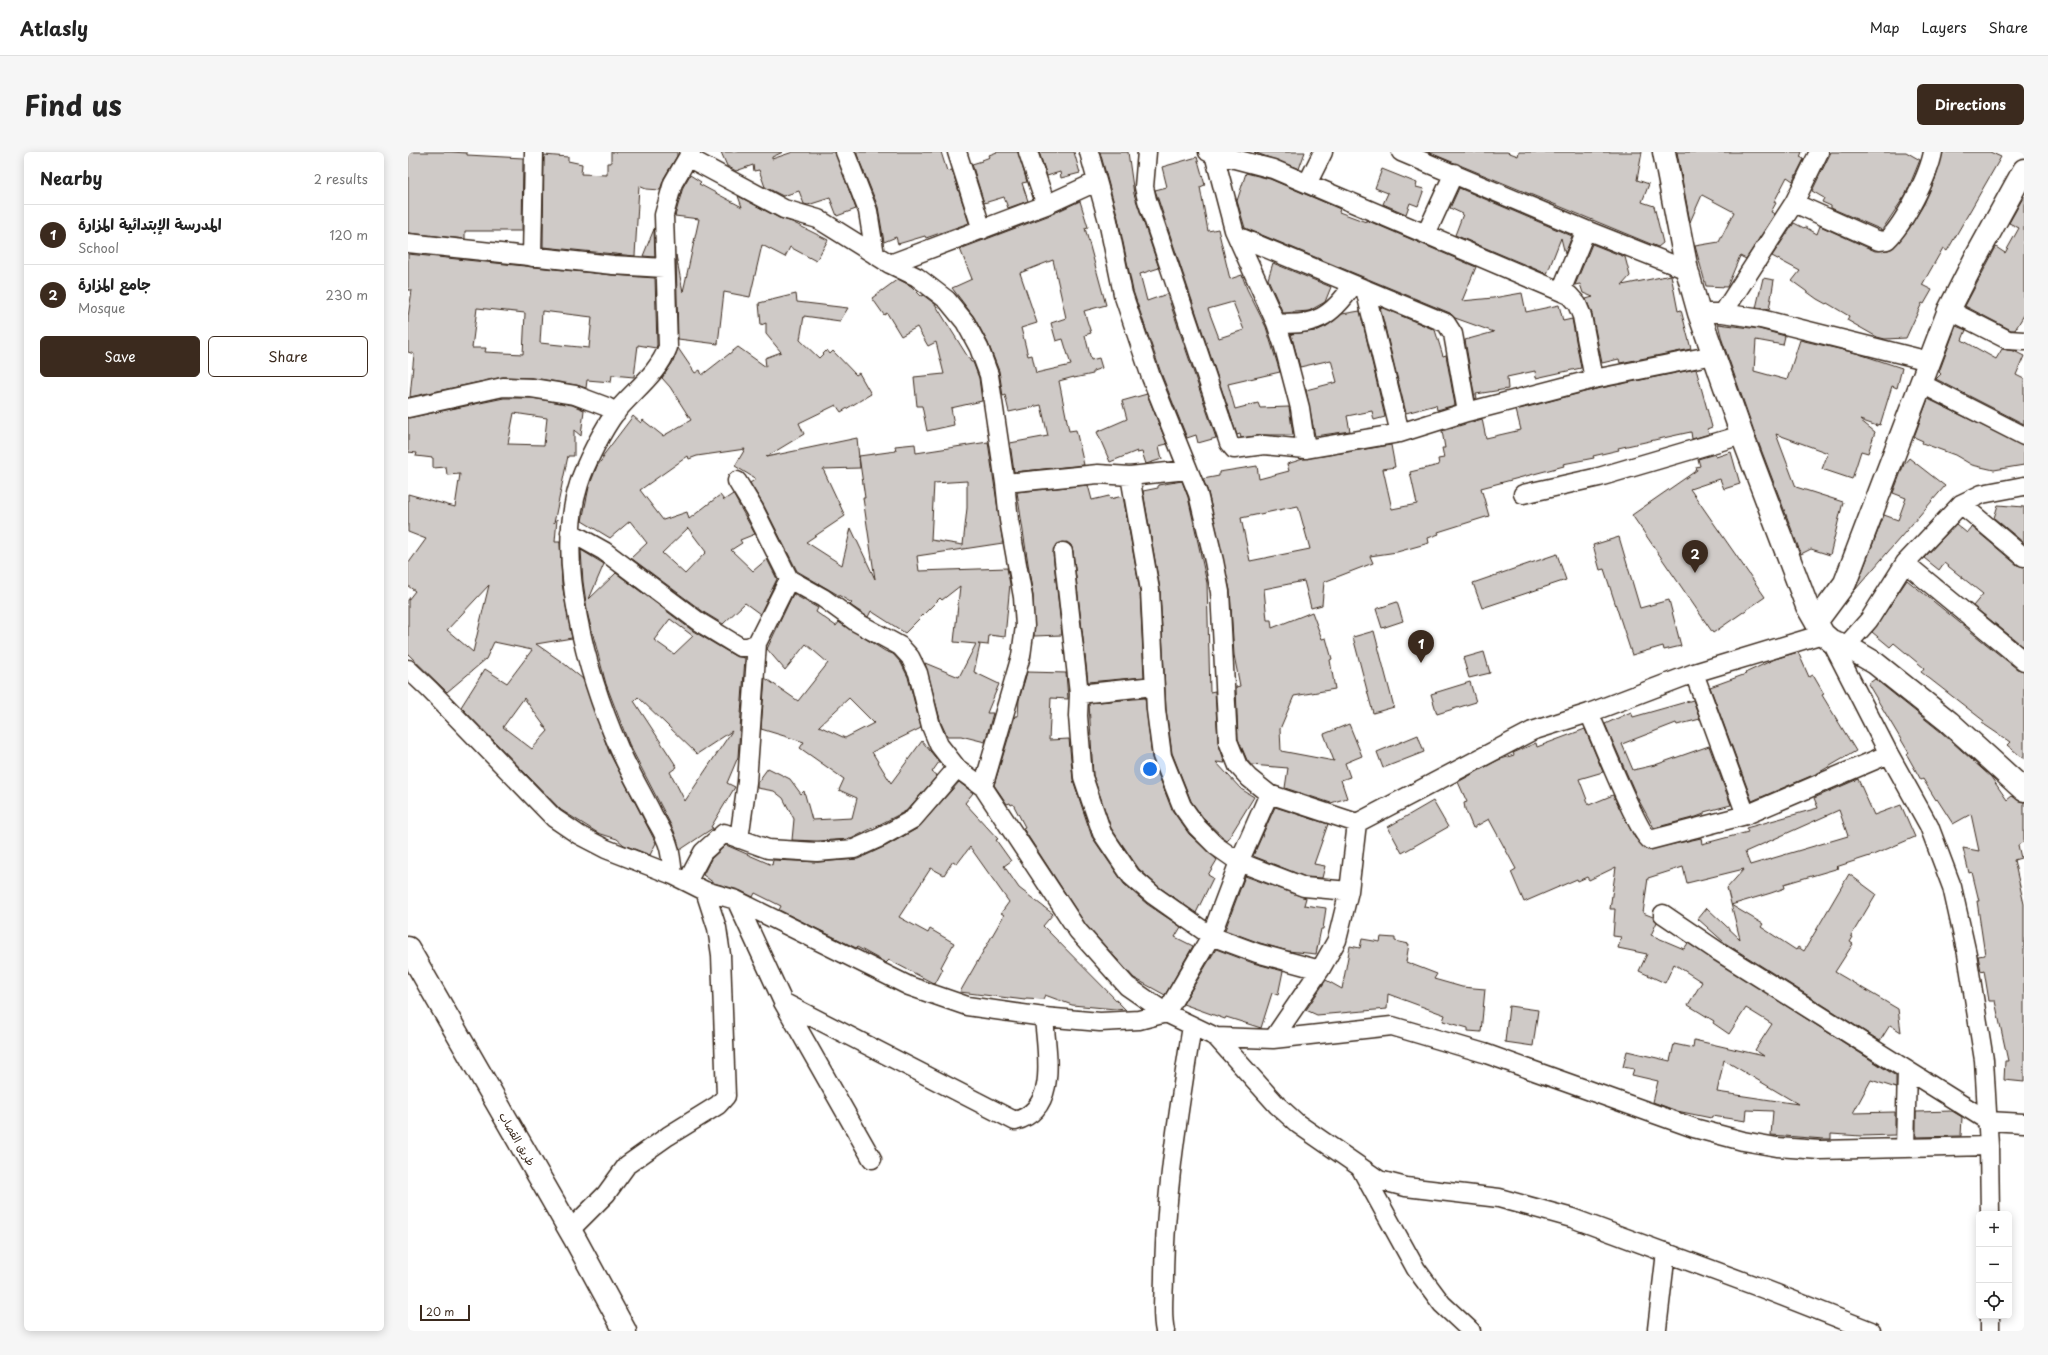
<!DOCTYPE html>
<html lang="en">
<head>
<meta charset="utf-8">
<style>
  :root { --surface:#fff; --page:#f6f6f6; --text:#222; --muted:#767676; --line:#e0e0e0; --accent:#3b2a1e }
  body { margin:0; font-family:"Playpen Sans","Playpen Sans Arabic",sans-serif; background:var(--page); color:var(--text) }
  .controls { position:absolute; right:12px; bottom:12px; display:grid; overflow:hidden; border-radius:6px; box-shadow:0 2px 10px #0003 }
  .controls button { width:36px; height:36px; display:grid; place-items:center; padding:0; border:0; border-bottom:1px solid var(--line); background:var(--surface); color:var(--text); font:20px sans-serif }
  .scale { position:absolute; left:12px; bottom:10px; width:50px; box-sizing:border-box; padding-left:4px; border:2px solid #3b2a1e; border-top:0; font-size:11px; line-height:14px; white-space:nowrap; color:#3b2a1e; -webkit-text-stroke:3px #fff; paint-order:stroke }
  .you { position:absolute; left:742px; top:617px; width:14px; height:14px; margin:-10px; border:3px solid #fff; border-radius:50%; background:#1a73e8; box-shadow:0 0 0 6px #1a73e833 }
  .badge { display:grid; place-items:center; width:26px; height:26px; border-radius:50%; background:var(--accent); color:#fff; font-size:13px; font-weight:700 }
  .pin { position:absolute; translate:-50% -33px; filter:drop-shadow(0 1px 2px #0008) }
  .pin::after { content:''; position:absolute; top:21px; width:14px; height:12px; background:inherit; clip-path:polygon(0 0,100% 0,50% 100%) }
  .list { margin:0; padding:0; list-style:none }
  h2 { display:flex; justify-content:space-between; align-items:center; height:52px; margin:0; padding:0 16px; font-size:17px }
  h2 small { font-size:13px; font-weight:400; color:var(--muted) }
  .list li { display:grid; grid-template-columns:26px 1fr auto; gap:12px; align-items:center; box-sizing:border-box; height:60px; padding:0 16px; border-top:1px solid var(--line) }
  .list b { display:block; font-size:15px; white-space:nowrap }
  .list p { margin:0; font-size:13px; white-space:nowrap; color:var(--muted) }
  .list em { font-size:13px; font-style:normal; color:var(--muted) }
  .actions { display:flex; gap:8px; padding:12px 16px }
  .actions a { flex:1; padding:9px 0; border:1px solid var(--accent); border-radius:6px; text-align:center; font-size:14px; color:var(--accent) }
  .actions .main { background:var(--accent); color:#fff }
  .icon { flex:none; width:22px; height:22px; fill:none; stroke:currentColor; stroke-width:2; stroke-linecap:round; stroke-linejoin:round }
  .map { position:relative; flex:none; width:1616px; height:1179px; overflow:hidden; border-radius:6px }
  header { display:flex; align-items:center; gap:24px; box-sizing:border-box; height:56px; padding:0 20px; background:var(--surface); border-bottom:1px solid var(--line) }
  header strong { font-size:19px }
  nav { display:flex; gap:22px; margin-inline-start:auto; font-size:14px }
  .intro { display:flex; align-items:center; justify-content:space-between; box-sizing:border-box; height:96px; padding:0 24px }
  h1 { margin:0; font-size:28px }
  .button { padding:10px 18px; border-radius:6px; background:var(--accent); color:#fff; font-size:14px; font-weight:700 }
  main { display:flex; gap:24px; padding:0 24px }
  aside { flex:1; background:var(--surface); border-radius:6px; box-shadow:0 2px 10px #0003 }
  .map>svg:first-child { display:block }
  .building { fill:#cfcac7; stroke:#3b2a1e; fill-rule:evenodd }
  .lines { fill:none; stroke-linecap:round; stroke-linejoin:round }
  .street-casing { stroke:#3b2a1e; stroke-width:21 }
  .secondary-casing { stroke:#3b2a1e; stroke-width:25 }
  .street { stroke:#fff; stroke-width:18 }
  .secondary { stroke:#fff; stroke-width:22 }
  .labels { text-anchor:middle; stroke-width:4; stroke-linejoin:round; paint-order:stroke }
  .street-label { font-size:11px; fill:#3b2a1e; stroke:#fff }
</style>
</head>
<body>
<header>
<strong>Atlasly</strong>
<nav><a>Map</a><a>Layers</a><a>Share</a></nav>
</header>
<div class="intro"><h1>Find us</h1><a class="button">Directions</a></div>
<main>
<aside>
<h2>Nearby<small>2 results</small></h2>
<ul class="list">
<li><span class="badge">1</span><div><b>المدرسة الإبتدائية المزارة</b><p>School</p></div><em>120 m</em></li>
<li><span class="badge">2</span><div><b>جامع المزارة</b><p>Mosque</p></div><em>230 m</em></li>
</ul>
<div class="actions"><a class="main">Save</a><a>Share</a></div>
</aside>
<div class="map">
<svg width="1616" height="1179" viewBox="0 0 1616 1179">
  <rect width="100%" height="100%" fill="#fff"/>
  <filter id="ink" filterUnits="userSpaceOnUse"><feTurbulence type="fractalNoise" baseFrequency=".025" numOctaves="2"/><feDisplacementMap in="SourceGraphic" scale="8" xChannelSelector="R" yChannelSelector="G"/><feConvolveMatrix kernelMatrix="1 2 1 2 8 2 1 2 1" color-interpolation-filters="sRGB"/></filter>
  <g filter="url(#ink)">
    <!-- building -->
    <path class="building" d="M0 0H43L59 1V3L115 6 114 79H57V87L0 81Z
      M203 0H269V4L256 26 252 38 238 37 231 34 227 104 135 95 136 3 160 5V9L174 12 173 22 199 23V11H203Z
      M313 0H375L364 5V7L385 0H427L448 57 429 64 422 46 400 53 396 52 391 39 375 44 357 35 351 18 346 19 345 13 328 19 319 14Z
      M448 0H533L539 19 544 18 561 71 518 86 517 84 490 92 488 85 476 90 470 55Z
      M589 0H610L619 30 614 31 620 49 600 56 596 45 576 51 564 12 574 9V8L582 5 581 3Z
      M631 0H666L672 21 653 26 652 20 639 24Z
      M692 0H720L726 42 751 116 732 122 739 149 759 142 808 286 790 291 788 283 779 286 753 221 725 139 710 66Z
      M846 0H897L891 17Z
      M1020 0H1099L1110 4 1111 0H1234L1229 28 1241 32 1234 50 1246 54 1255 91 1250 95Z
      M1269 0H1394L1392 5 1396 7 1385 29 1379 25 1366 50 1368 51 1363 60 1367 62 1338 107 1332 104 1319 135 1298 134 1287 94 1311 90 1326 60 1294 43 1282 70Z
      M1423 0H1498L1512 8 1498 42 1474 78 1423 56V54L1414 50 1416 46 1404 39Z
      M1535 0H1582L1593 5 1539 99 1535 96 1514 133 1524 138 1516 152 1514 151 1498 186 1477 187 1469 185 1439 168 1441 164 1419 151 1418 152 1409 147 1384 129 1392 119 1364 104 1386 71 1396 76 1397 75 1409 82 1412 74 1467 99 1480 98 1486 95 1501 77 1516 52 1528 25Z
      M789 5 797 33 792 35 800 79 810 77 822 127 834 123 839 137 858 175 872 220 820 232 827 257 850 251 852 256 881 255 885 283H855L833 286 832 282 829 283 747 38 759 35 754 15ZM825 150 836 178 811 186 800 157Z
      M974 17 1009 31 1008 35 1016 37 1010 54 1002 51 998 62 975 52 980 41 967 36Z
      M838 21 862 27 932 57 931 60 958 70V68L1068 115 1054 149 1085 146 1114 141 1118 160 1151 153 1155 169 1164 167 1173 216 1128 226 1127 219 1099 225 1100 237 1068 242 1069 246 1067 247 1057 188 1086 180 1047 166 1042 161 837 76 829 49Z
      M282 23 293 30 291 32 334 55 330 44 371 66 384 70 420 88 408 109 382 95 377 105 354 93 342 145 316 140 310 192 270 187 268 103 275 140 291 67 267 64 275 35Z
      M1051 36 1164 84 1157 102 1153 86 1139 122 1047 83 1055 62 1042 56Z
      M1616 44V163L1607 178H1603L1557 154 1588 95 1597 101 1611 76 1601 71Z
      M672 49 680 75 677 76 698 153 676 159 683 181 677 183 683 208 691 206 694 216 685 219V222L666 226V225L651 229 661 279 668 278 676 313 606 320 602 291 640 284 633 253 601 260 597 243 595 244 591 219 580 191 566 165 544 136 564 127 552 97 642 63ZM645 108 658 166 643 171 648 189 655 187 663 213 628 221 624 203 620 204 613 176 629 171 612 121Z
      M246 77 247 105 235 104Z
      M1184 92 1217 105 1222 124 1214 133 1263 123 1270 159 1273 158 1283 197 1212 211 1211 207 1194 211 1184 162 1178 147 1185 145 1175 141 1172 132 1167 133Z
      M0 102 204 123 247 126 249 193 248 196 230 193 226 225 204 223 203 230 179 228 178 236 169 233 126 226 95 225 2 245 6 202 0 200V165L4 138H0ZM69 156 117 161 115 202 77 200 78 196H64ZM134 159 184 165 181 196 132 191Z
      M865 111 923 135 917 150 901 159 875 161 860 127Z
      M1355 126 1366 128 1361 158 1348 156Z
      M490 127 503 134 513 144 515 143 527 152 563 210H565L571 226 574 249 543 256 546 273 519 279 514 254H509L506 225 536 222 528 190 520 194 509 175 493 184 479 161 476 163 464 146Z
      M388 142 389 150 440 156 432 169 396 164 392 188 411 206 419 198 422 202 425 199 448 223 451 221 463 242 433 260 428 253 391 271 396 282 358 305 449 286 452 316 415 317 437 364 398 390 434 413 443 376 467 427 455 346H457L451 304 488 299 487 294 507 292 508 301 580 290 595 391 509 404 511 419 599 416 602 432 597 485 581 483 580 493 570 492 572 493 566 520 591 532 579 561H585L577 590 553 584H539L533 571 517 511 551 525 568 492 546 490 552 434 534 448 532 446 497 481 463 459 460 465 442 453 444 451 389 419 355 352 342 331 348 327 327 314 337 297 289 304 281 307 280 304 232 338 255 368 279 360 281 367 312 343 316 348 325 342 347 382 332 388 334 391 323 398 345 419 359 407 369 427 352 462 337 451 315 472 297 461 223 406 239 391 222 369 202 386 174 369 181 335 189 314 196 305H194L225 264 233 271 235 268 255 284 283 268 262 235 254 226 265 210 270 196 287 221 292 218 294 223 330 195 358 215 357 206 373 200 358 182V171L353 173 351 151ZM559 329V356L555 393 523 388 526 331ZM280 376 298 400 277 422 254 401Z
      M972 155 1027 178 1035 204 1038 203 1047 253 1029 258 1028 253 998 261Z
      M952 159 977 265 966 268 964 259 939 264 942 279 907 284 898 238 929 230 923 208 892 215 883 182 908 179 919 174 934 162Z
      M1310 172 1351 177 1377 184 1375 193 1348 188 1346 219 1379 228 1392 188 1448 201 1494 216 1489 236 1484 234 1472 273 1469 272V274L1452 268 1467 280 1460 301 1453 299 1444 327 1414 317 1420 301 1368 282 1388 335 1435 350 1422 403 1403 397 1393 402 1346 279 1314 188Z
      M1548 174 1558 178 1554 188 1588 207 1594 197 1606 199 1616 204 1608 223 1616 227V272L1528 227 1533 222 1531 220Z
      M1288 217 1304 275 1299 277 1301 282 1284 287 1283 280 1278 281 1210 296 1211 298 1185 304 1186 306 1155 312 1156 314 1073 336 1081 364 1030 380 1031 382 1020 386 1021 391 989 400 962 404 965 411 916 430 914 453 903 456 896 429 856 437 859 468H863L864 476 904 460 914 487 918 486 924 507 922 508 927 537 886 544 872 577 873 599 926 609 916 582 941 572 954 604 937 611 942 625 933 628 939 646 923 651 877 636 880 616 843 613 839 608 830 587 828 535 832 534 826 503 822 438 800 340 795 327 811 324V320L849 314 851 327 881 319 879 312 895 307 983 293 987 315 975 317 984 357 1009 352 1002 320 1031 313 1030 307 1036 306 1034 296H1037L1034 279 1074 267 1078 286 1113 278 1108 258 1188 237ZM890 354 902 397 842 409 833 366Z
      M739 242 759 292 751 294 754 307 738 312 734 300 729 301V299L702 310 689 280 719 267 714 249Z
      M96 246H123L164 253 176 258 173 284 166 278V304H160L146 371 149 367 147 390H152L154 432 164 486 128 492 154 510 175 527 201 600 248 691 242 703 216 693 209 687 190 681 153 658 53 555 77 517 99 531 124 498 86 490 78 507 39 540 0 502V448L7 439 0 434V412L18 387 0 380V342L47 355 52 322 39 323 38 315 25 316V306L8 304 9 301 0 300V266ZM106 261 139 266 136 293 100 292ZM81 433 65 500 39 478ZM116 546 140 579 124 597 95 575Z
      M1520 247 1616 294V313L1586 318 1564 313 1547 303 1514 291 1515 289 1506 285Z
      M1323 300 1332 332 1316 337 1312 327 1282 337 1357 445 1305 481 1224 363 1289 318 1288 315 1292 314 1290 307 1307 302 1308 305Z
      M1501 306 1537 334 1447 438 1476 363 1490 368 1498 346 1485 341 1496 312Z
      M774 329 780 345 799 431 802 540 807 539 810 590 817 611 808 610 833 637 846 645 819 689 797 668 783 649 764 601 758 557 752 437 735 339 750 336V333Z
      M680 333 684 348 701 344 702 347 715 344 732 439 736 525 680 530 665 399 663 393 659 390 648 392 645 401 654 483 626 484 625 444 609 340Z
      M1590 353 1616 355V391L1586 366Z
      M1548 372 1559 381 1564 375 1609 413 1616 415V495L1565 454 1575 442 1536 411 1531 418 1516 406Z
      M1211 385 1232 456 1261 448 1273 494 1256 498 1255 494 1224 503 1196 417 1192 418 1185 393Z
      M173 398 196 412 181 447 208 421 285 479 327 504 337 506 330 605 319 631 327 635 303 675 305 676 272 698 266 679 221 592 198 532 180 464 175 430ZM262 467 285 484 266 502 246 488ZM230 545 289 602 324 579 277 649 262 620 269 615 226 549Z
      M1149 402 1158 428 1074 456 1065 431Z
      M1499 428 1609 517 1616 519V607L1599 593 1602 590 1574 571 1576 569 1513 520 1516 516 1486 491 1482 495 1464 480Z
      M385 442 410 456 408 460 428 474 431 470 477 499 485 502 493 511 500 525 513 576 464 600 483 631 514 589 531 610 524 620 529 624 498 659 443 687 409 689 384 688 386 667 375 646 366 639 349 636V631L360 616 382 627 393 642 396 639 404 668 444 666 449 646 431 638 436 627 392 596 396 590 353 577 357 526 390 549 420 511 398 492 377 518 359 497ZM441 546 466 571 437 586 411 574Z
      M989 450 995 469 974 476 968 457Z
      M966 479 986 555 965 561 945 485Z
      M1076 500 1082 521 1061 526 1055 506Z
      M1390 500 1401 525 1405 523 1416 542 1414 543 1448 599 1410 621 1344 649 1302 535 1338 522 1337 521 1367 507Z
      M619 520 658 521 660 547 643 546 641 588 661 587 665 628 684 685 716 732 739 752 773 775 767 785 785 794 757 843 726 826 678 773 618 681 615 676 617 675 605 652 603 653 602 651 599 652 586 633 607 564H610L611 548Z
      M1467 527 1533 580 1583 625 1599 648 1604 644 1616 650V689L1610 693 1613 706 1606 708 1616 752V930L1596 928 1597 909H1600L1587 849H1581L1576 818 1573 819 1570 804 1577 803 1569 749H1571L1564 720 1561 721 1555 696 1571 699 1563 662 1545 672 1529 647 1528 648 1515 627 1513 628 1499 603 1501 601 1460 532Z
      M1062 530 1068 550 1029 562 1023 542Z
      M737 546 744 606 764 658 781 682 809 708 800 723 805 726 788 761 751 735 731 717 703 676 685 623 681 551Z
      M1285 548 1292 567 1269 573 1268 571 1214 592 1225 618 1247 613 1301 594 1323 653 1296 660V662L1288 665 1246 676 1229 645 1197 572 1223 560 1225 565Z
      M1177 577 1195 620 1171 627 1181 653 1205 643 1227 686 1239 698 1293 686 1294 692 1340 680 1338 676 1410 656 1406 646 1450 627 1466 663 1493 653 1507 685 1465 703 1428 715 1431 716 1376 732 1377 736 1363 741 1323 753 1355 772 1353 775 1388 798 1390 795 1396 799 1441 722 1468 742 1443 784 1445 785 1442 790 1445 792 1427 820 1490 857 1493 880 1482 873 1472 889 1317 791 1290 767 1299 756 1332 787 1319 736 1336 717 1279 731 1275 715 1240 726 1235 761 1245 765 1249 770 1243 783 1276 797 1280 791 1488 924V936L1463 928 1445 961 1487 960V983L1453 984 1423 982V987H1416L1363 983 1365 959 1339 958 1338 969 1304 964 1303 966 1269 959 1245 950 1250 929 1224 923 1226 917 1215 915 1219 899 1262 909 1266 892 1285 896 1286 888 1356 904 1347 898 1364 872 1338 856 1321 882 1305 871 1306 869 1280 853 1294 830 1266 812 1257 831 1231 819 1239 802 1210 796 1213 785 1205 784 1207 757H1202L1208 715 1181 728 1179 725 1170 729 1169 727 1116 750 1103 720 1108 717 1081 667 1065 676 1057 657 1056 651 1059 650 1050 630 1090 608 1106 603 1105 601 1128 591 1129 595ZM1431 658 1440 684 1342 713 1337 700ZM1316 908 1390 952 1309 940Z
      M1010 583 1016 600 975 616 969 600Z
      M551 630 565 641 557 651 590 687 588 688 603 709 596 714 611 736 645 762 635 774 718 858 664 853 637 843 635 847 618 846 617 848 552 840 596 763 593 761 601 750 562 695 549 712 545 709 536 723 523 716 491 765 520 781 522 777 546 791 533 815 535 817 527 832 481 808 478 811 449 795 448 796 371 758 373 754 347 741 345 745 331 738 306 731 295 723 303 707 318 693 364 713 365 708 410 710 450 707 478 694 510 676Z
      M1025 649 1040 675 994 701 980 675Z
      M867 655 920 672 906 712 917 714 914 726 898 725 845 704Z
      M837 724 898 746 896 753 918 756 915 777H913L908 802 880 799 852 791 817 778Z
      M973 785 987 786V789L1001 792 998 810 1029 822 1026 827 1054 835 1077 837 1073 880 1060 879V876L1035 869 1037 863 980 842 979 857 909 863 898 858 918 828 934 837 942 794 952 796 954 787 972 790Z
      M808 797 845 811 875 819 870 843 864 841 853 876 818 865 817 867 775 852Z
      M1101 854 1130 858 1125 894 1097 890Z
      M1544 959 1554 965 1553 984 1508 985V960Z"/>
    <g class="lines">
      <!-- street casing -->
      <g class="street-casing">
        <path id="street" d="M437 0 460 59 467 103
          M549 0 574 78
          M620 0 638 53
          M681 0 700 69 715 142 743 225 790 342 806 409 812 440 820 589 830 614 841 626 861 642 949 671 1124 579 1181 561 1286 521 1415 482
          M739 0 736 35 739 48 821 291 826 297 856 293 898 297 992 281 1059 260 1186 227 1306 203
          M800 0 865 17 1161 143 1169 152 1174 164 1186 227
          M993 0 1178 78 1279 118
          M806 2 826 78 868 171 876 195 892 256 898 297
          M281 6 376 57 410 67 482 112 509 125 539 148 557 170 571 196 581 223 597 331 601 368 615 445 617 474 613 504 575 635
          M900 30 915 0
          M1386 51 1471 89 1479 88C1496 72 1521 23 1525 0
          M1018 82 1046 21
          M829 84 1038 171 1045 182 1059 260
          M0 91 205 113 256 116
          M124 105 126 0
          M482 112 638 53 688 30
          M957 137 992 281
          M1153 139 1178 78
          M1541 158 1600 188 1616 189
          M1291 161H1315L1353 167 1521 209
          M1315 161 1386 51 1411 0
          M868 171C907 175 924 164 945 133
          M1512 231 1616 284
          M0 256 95 235 124 236 167 243 199 255 208 261
          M722 324 742 438 748 558 754 604 774 654 789 675 808 694 831 710 896 735 941 739
          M329 329 346 357 381 427 415 446 448 470 492 494 502 505 510 521 523 574 531 593 549 616 575 635 670 779 719 834 758 861 803 784 831 710 861 642
          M597 331 690 322 722 324 779 318
          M1115 342 1191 325 1334 283
          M1553 352 1616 405
          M162 380 196 399 291 470 332 495H340L349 491 381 427
          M655 400 671 542 670 564 675 625 694 681 723 724 745 743 803 784 849 801 912 818
          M1497 411 1616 509
          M1423 489 1481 602 1521 674 1544 735 1559 802 1576 908 1581 994 1582 1062
          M1438 494 1461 468 1497 411 1553 352 1574 342 1616 334
          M0 517 22 538 146 666 171 683 198 697 265 723 297 739 328 748 501 834 559 854 636 865 692 870 731 868 758 861 808 885 865 887 984 874 1076 901 1286 976 1335 989 1369 995 1412 998 1581 994
          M1286 521 1338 663
          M671 542 746 534
          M1181 561C1191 582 1229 680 1242 688L1338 663 1481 602
          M331 687 339 630 349 491
          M265 723C264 714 263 704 261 696 258 684 251 674 245 663 234 641 221 619 211 596 180 525 146 409 171 332 177 312 195 277 208 260 226 238 250 222 260 195L256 63 265 31 283 0
          M279 730 295 700 316 681 360 697 409 700 446 697 473 685 505 667 549 616
          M328 748 375 850 464 1007
          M1255 762 1311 800 1580 969 1616 971
          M375 850 607 969C652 957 638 899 636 865
          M808 885 869 953 890 972 971 1028 998 1035 1091 1046 1164 1066 1356 1137 1463 1179
          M865 887 912 818 929 788 941 739 949 671
          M1497 996 1499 918
          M953 1017 1008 1117 1034 1152 1063 1179
          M162 1078 198 1042 219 1013 260 984 310 953 318 944 313 803 309 776 297 739
          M1582 1164V1179
          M1249 1177 1258 1100
          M757 1179C753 1162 756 1142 756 1124 757 1040 771 957 784 874"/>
      </g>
      <!-- secondary casing -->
      <g class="secondary-casing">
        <path id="secondary" d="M1256 0 1279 118 1291 161 1334 283 1399 454 1415 482 1423 489 1438 494 1467 511 1541 570 1616 638
          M1408 470 1437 431 1541 158 1567 107 1616 18
          M0 796 167 1087 217 1179"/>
      </g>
      <!-- street -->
      <use href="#street" class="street"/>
      <!-- secondary -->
      <use href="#secondary" class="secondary"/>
    </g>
  </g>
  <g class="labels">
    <!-- street labels -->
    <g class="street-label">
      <text transform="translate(109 987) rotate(60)" y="4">طريق القصاب</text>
    </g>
  </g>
</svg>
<div class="controls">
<button>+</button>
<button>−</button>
<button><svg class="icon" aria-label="locate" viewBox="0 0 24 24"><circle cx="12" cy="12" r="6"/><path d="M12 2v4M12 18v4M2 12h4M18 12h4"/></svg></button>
</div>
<div class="scale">20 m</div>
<div class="you"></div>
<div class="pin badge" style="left:1013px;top:511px">1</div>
<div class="pin badge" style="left:1287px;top:421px">2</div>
</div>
</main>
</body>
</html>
